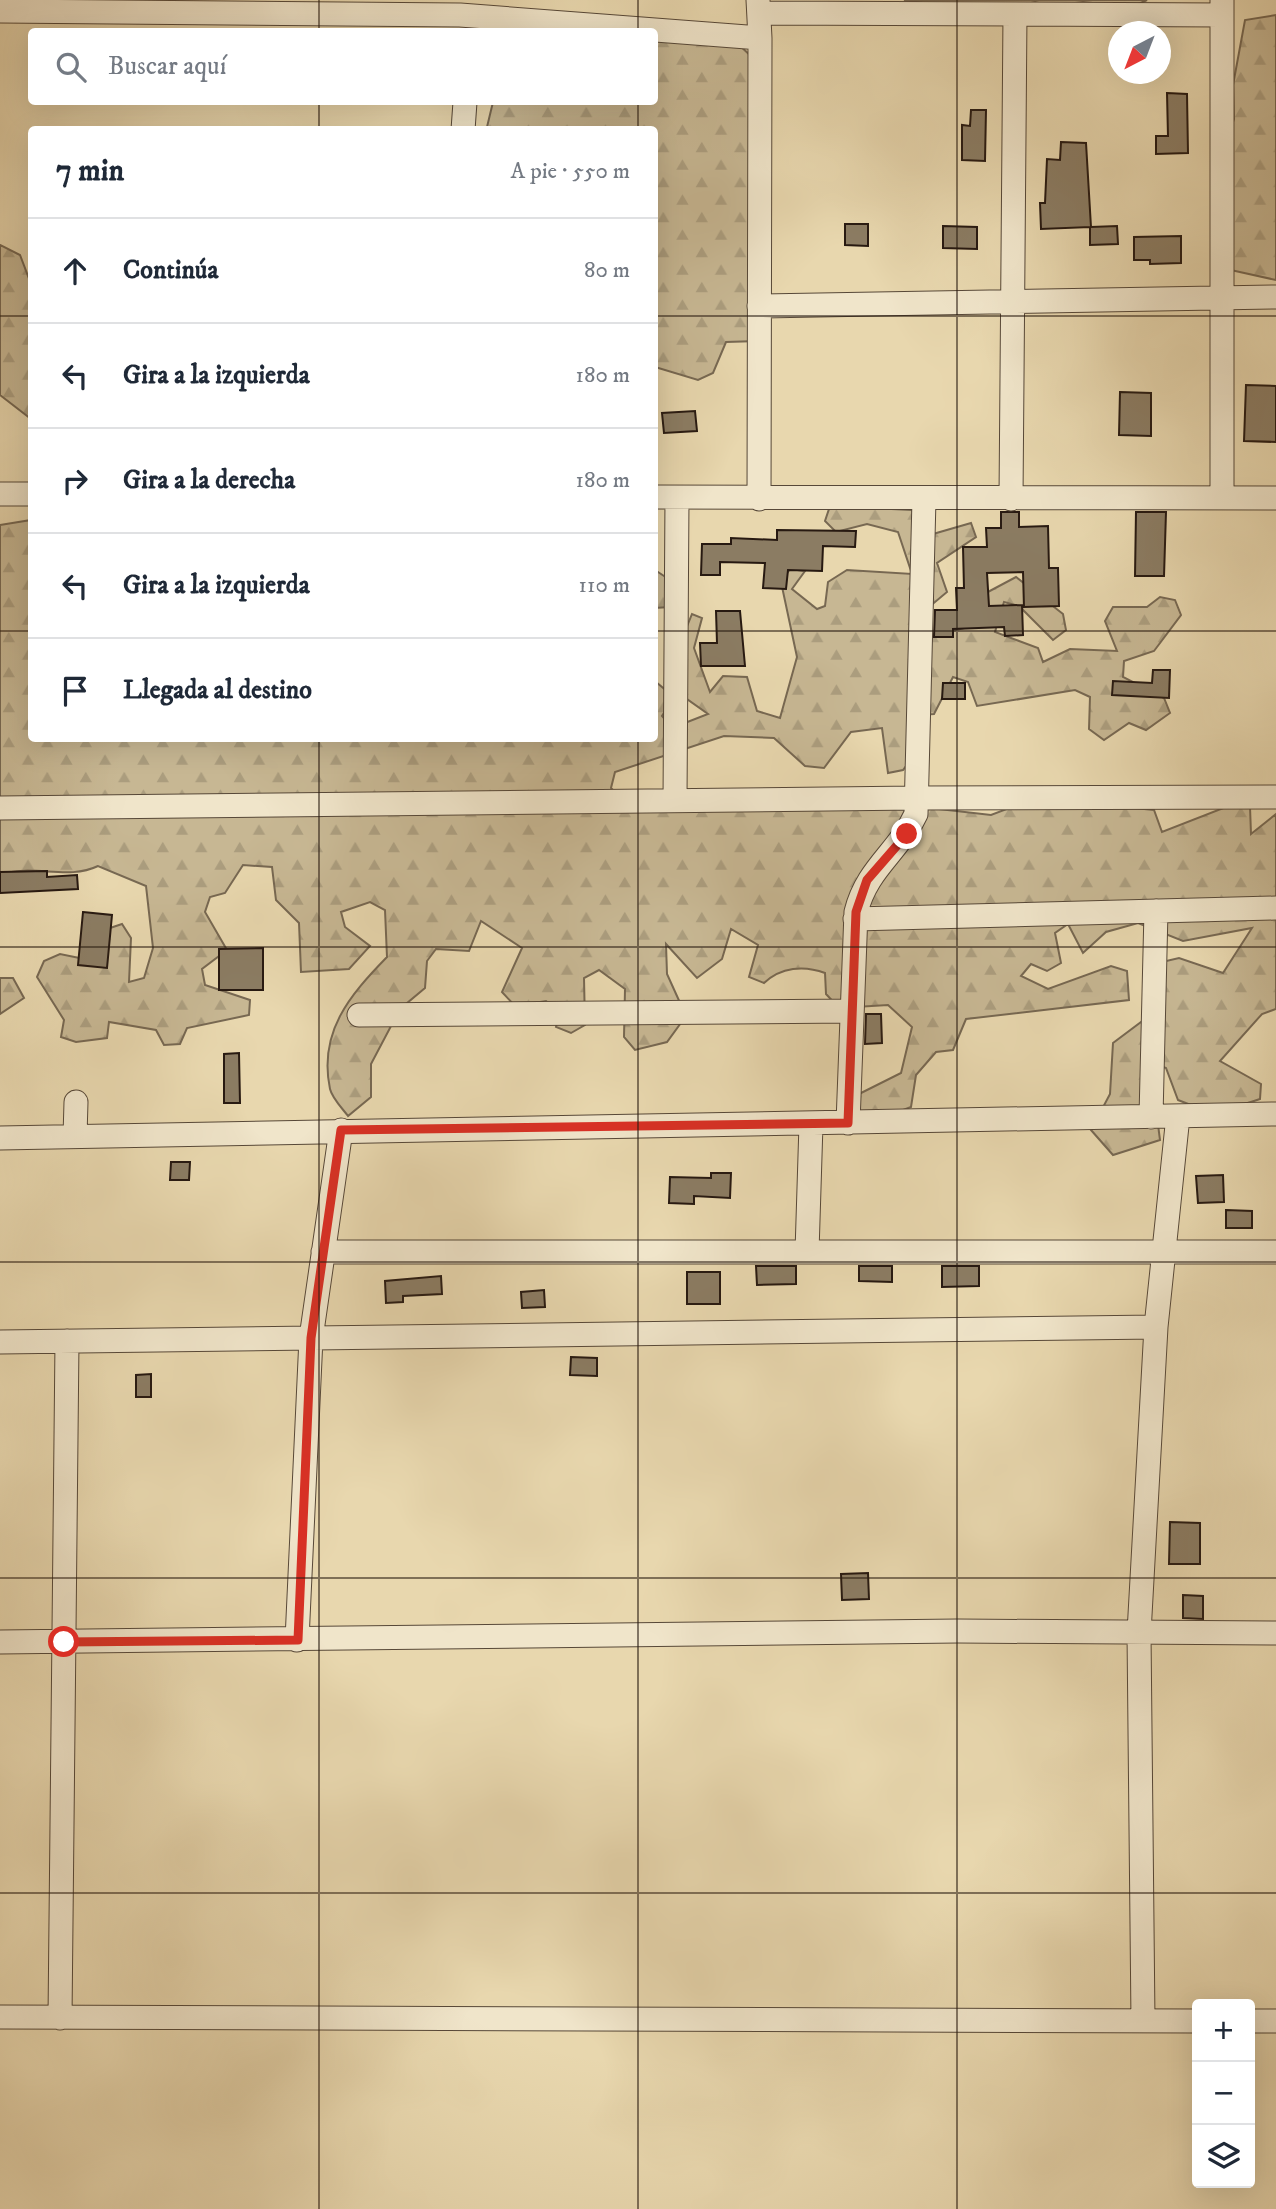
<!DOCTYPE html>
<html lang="es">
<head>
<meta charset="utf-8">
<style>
  :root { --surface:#fff; --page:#f2f2f3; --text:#1f2937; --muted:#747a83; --line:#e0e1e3 }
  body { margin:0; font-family:"IM FELL DW Pica",serif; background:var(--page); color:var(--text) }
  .controls { position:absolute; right:21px; bottom:21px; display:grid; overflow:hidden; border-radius:7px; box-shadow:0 7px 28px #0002 }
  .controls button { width:63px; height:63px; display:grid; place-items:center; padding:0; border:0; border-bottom:2px solid var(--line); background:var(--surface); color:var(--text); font:35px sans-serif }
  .compass { position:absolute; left:1108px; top:21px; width:63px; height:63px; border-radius:50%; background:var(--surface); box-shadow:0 7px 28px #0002; rotate:222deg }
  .stop { position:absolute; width:21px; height:21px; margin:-16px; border:5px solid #d93025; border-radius:50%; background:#fff }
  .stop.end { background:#d93025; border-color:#fff; box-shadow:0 2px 7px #0008 }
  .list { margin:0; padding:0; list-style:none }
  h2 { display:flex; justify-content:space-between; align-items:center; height:91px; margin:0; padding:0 28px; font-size:30px }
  h2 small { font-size:23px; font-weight:400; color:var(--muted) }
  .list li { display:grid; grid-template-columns:46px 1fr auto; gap:21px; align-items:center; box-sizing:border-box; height:105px; padding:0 28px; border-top:2px solid var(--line) }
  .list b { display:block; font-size:26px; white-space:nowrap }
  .list em { font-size:23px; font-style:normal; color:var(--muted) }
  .icon { flex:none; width:38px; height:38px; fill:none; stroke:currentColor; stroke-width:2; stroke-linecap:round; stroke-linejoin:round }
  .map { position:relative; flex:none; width:1276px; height:2209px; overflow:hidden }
  .search { position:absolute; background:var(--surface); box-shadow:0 7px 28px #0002; left:28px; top:28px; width:630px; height:77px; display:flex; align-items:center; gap:18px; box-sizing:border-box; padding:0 24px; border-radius:7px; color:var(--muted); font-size:26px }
  .panel { position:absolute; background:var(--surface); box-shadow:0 7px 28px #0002; left:28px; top:126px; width:630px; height:616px; border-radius:7px }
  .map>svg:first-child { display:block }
  .forest { fill:url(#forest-firs); stroke:#776852; stroke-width:2 }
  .building { fill:#8b7c63; stroke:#271911; stroke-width:2 }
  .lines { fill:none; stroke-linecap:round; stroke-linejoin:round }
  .minor-casing { stroke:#574838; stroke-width:25 }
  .minor { stroke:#f0e5ca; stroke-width:23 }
  .route { stroke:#d93025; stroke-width:9 }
  .grid { fill:none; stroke:#271911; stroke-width:2; stroke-opacity:0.55 }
</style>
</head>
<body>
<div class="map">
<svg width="1276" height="2209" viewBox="0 0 1276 2209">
  <defs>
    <pattern id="forest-firs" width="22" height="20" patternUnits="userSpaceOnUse" patternTransform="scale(1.75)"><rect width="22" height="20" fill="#c7b793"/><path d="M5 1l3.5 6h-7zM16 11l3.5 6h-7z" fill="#ab9d7e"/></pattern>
  </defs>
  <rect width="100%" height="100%" fill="#e8d7ae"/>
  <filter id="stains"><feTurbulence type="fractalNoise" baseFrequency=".00286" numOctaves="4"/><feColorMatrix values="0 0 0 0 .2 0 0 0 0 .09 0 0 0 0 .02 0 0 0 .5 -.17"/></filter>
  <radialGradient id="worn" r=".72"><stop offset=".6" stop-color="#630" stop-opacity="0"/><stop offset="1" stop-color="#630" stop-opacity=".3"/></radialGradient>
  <!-- forest -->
  <path class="forest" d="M904 0H1147L1132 7 1083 2 1051 6 1035 2 986 13Z
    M1276 15V280L1226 269 1224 149 1234 119 1233 85 1245 20Z
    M654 32 737 43 753 58 758 341 726 342 713 373 698 380 655 367 654 130H491L487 127 493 102H654Z
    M0 245 20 255 31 284V419L0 395Z
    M830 506 912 510 926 536 971 523 976 537 937 563 947 592 923 612 920 627 936 635 981 624 986 593 1016 577 1063 614 1066 630 1053 640 1019 606 1004 602 995 632 1038 648 1043 662 1070 649 1117 651 1105 621 1113 607H1147L1160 597 1175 600 1181 615 1154 651 1124 661 1123 677 1164 698 1170 713 1146 730 1129 723 1104 740 1089 729 1090 697 1075 690 977 706 968 682 953 677 934 714 918 715 912 758 903 770 888 773 882 728 851 732 824 768 805 766 774 738 724 736 615 772 611 788 623 800 790 792 991 815 1036 798 1154 810 1162 832 1231 805 1250 807 1251 834 1276 814V1009L1262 1014 1220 1061 1261 1084 1260 1099C1228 1110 1210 1114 1178 1100L1166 1068 1150 1062 1160 1140 1113 1155 1091 1130 1110 1094 1113 1043 1149 1016V965L1179 958 1223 973 1252 928 1183 941 1138 923 1106 932 1083 953 1068 924 1055 933 1061 963 1047 971 1031 964 1021 976 1048 989 1111 966 1127 971 1129 1000 966 1019 953 1050 936 1052 916 1075 911 1107 866 1124 855 1112 859 1094 901 1073 912 1027 888 1005 839 1008 826 994 825 973C804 965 781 967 764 983L749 977 758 945 731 929 722 959 697 978 666 944 667 974 686 1016 667 1042 635 1050 624 1037 625 989 599 970 584 978 585 1025 571 1033 556 1027 559 1011 546 1001 515 1006 502 992 522 948 481 921 469 951 436 949 427 961 425 988 400 1009 371 1064V1097L348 1116C342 1108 332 1098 330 1089 318 1032 350 995 387 957L385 910 370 902 341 912 345 927 370 946 349 969 301 972 299 923 276 900 272 867 243 865 225 893 210 897 205 912 227 950 202 969 205 985 250 1000 249 1015 187 1028 180 1044 164 1045 156 1030 109 1022 107 1038 76 1042 61 1037 64 1020 37 977 44 961 60 954 104 963 107 929 122 924 131 938 129 982 144 978 153 948 146 886 98 866C67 881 33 863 0 875V525L31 520 32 738H654L655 657 656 682 674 697 662 716 672 728 708 714 687 699 673 661 692 614 702 618 694 648 710 692 723 676 747 677 757 711 780 718 797 657 781 582 790 569 805 571 792 589 817 609 825 606 828 582 847 570 912 574 898 532 867 524 836 532 825 521Z
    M655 570 679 586 670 607 655 608Z
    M0 978H13L24 998 0 1014Z"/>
  <!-- building -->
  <path class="building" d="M1167 93 1187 94 1188 153 1156 154V136H1168Z
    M971 110H986L985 161 962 160V125L970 126Z
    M1061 142 1086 143 1091 227 1117 226 1118 244 1090 245V227L1041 229 1040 203H1045L1047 159 1060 160Z
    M845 224H868V246L845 245Z
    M943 226 977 227V249L943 248Z
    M1181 236V263L1150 264V260H1134V237Z
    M1246 385 1276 386V442L1244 441Z
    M1120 392 1151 393V436L1119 435Z
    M695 411 697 431 664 433 662 413Z
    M1001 512H1019V527L1048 526 1049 568H1058L1059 606 1024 607 1023 572 987 573 989 606 1022 605 1023 635 1005 636 1004 627 953 629V637H934L935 610H957L956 588H964L963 547H987L986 528H1001Z
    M1136 512H1166L1164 576H1135Z
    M777 530 856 531 855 547 823 546 822 571 788 570 786 589 763 588 765 563 720 562V575H701L702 544H731V538L777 540Z
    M716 611H740L745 666H701L700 643H717Z
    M1153 670H1170L1169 698 1112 695 1113 681 1152 683Z
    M943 683H965V699H942Z
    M47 871V877L77 875 78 889 0 893V872Z
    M83 912 112 915 107 968 78 965Z
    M263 948V990H219V949Z
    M866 1014H881L882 1043 865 1044Z
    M239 1053 240 1103H224V1054Z
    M171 1162H190L189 1180H170Z
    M711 1173H731L730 1198 694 1196V1204L669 1203 670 1177 711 1178Z
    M1223 1175 1224 1202 1198 1203 1196 1176Z
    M1226 1210 1252 1211V1228H1226Z
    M756 1266H796V1284L757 1285Z
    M859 1266H892V1282L859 1281Z
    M942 1266H979V1286L942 1287Z
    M687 1272H720V1304H687Z
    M441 1276 442 1294 403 1296V1302L386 1303 385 1281Z
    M544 1290 545 1307 522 1308 521 1292Z
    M571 1357 597 1358V1376L570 1375Z
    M151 1374V1397H136V1375Z
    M1170 1522 1200 1523V1564H1169Z
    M868 1573 869 1599 842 1600 841 1574Z
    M1183 1595 1203 1596V1619L1183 1618Z"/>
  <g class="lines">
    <!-- minor casing -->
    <g class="minor-casing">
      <path id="minor" d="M758 0 760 38 759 499
        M1222 0V498
        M0 11 460 15 760 38
        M759 13 1222 15
        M463 130 465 102
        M759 306 1276 297
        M0 494H32
        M654 497 1276 498
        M1011 499 1015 14
        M675 800 677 498
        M0 808 916 798 1276 797
        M855 919 1276 908
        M359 1015 852 1011
        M1151 1117 1156 911
        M848 1123 856 912C867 868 898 853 916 814L924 499
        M75 1136 76 1102
        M0 1138 1276 1114
        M323 1252H1276
        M807 1252 811 1124
        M0 1342 1156 1327
        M297 1640 311 1338 341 1130
        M0 1642 958 1631 1276 1633
        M0 2017 1197 2021
        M60 2018 67 1341
        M1143 2021 1139 1633 1156 1327 1178 1116
        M1250 2021H1276"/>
    </g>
    <!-- minor -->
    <use href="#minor" class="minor"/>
  </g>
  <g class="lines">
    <!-- route -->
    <path class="route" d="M64 1642 298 1640 311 1338 341 1130 848 1123 856 912 867 880 907 834"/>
  </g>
  <!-- grid -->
  <path class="grid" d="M319 0V32M638 0V32M957 0V2209M319 102V130M638 102V130M0 316H32M654 316H1276M0 631H32M654 631H1276M319 738V2209M638 738V2209M0 947H1276M0 1262H1276M0 1578H1276M0 1893H1276"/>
  <rect width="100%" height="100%" filter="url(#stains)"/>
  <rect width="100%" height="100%" fill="url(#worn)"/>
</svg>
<div class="controls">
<button>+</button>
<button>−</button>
<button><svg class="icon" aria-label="layers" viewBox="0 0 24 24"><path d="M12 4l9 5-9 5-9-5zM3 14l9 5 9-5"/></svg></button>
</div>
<svg class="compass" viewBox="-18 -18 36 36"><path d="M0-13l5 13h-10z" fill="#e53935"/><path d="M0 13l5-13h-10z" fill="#747a83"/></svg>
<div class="stop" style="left:64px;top:1642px"></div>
<div class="stop end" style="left:907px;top:834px"></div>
<div class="search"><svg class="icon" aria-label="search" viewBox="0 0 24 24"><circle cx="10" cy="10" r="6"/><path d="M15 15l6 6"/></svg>Buscar aquí</div>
<section class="panel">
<h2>7 min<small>A pie · 550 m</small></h2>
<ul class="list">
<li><svg class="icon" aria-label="ahead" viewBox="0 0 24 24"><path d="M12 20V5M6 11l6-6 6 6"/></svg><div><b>Continúa</b></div><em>80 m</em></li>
<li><svg class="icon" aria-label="left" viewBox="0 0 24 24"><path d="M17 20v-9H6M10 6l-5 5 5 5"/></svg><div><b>Gira a la izquierda</b></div><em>180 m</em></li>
<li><svg class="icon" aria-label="right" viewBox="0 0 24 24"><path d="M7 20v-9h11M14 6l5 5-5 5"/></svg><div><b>Gira a la derecha</b></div><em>180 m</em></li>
<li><svg class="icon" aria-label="left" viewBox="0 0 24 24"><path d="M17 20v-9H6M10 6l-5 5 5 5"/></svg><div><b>Gira a la izquierda</b></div><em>110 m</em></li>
<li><svg class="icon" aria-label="arrive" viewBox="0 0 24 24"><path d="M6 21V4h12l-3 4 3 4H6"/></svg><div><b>Llegada al destino</b></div></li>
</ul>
</section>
</div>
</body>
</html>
